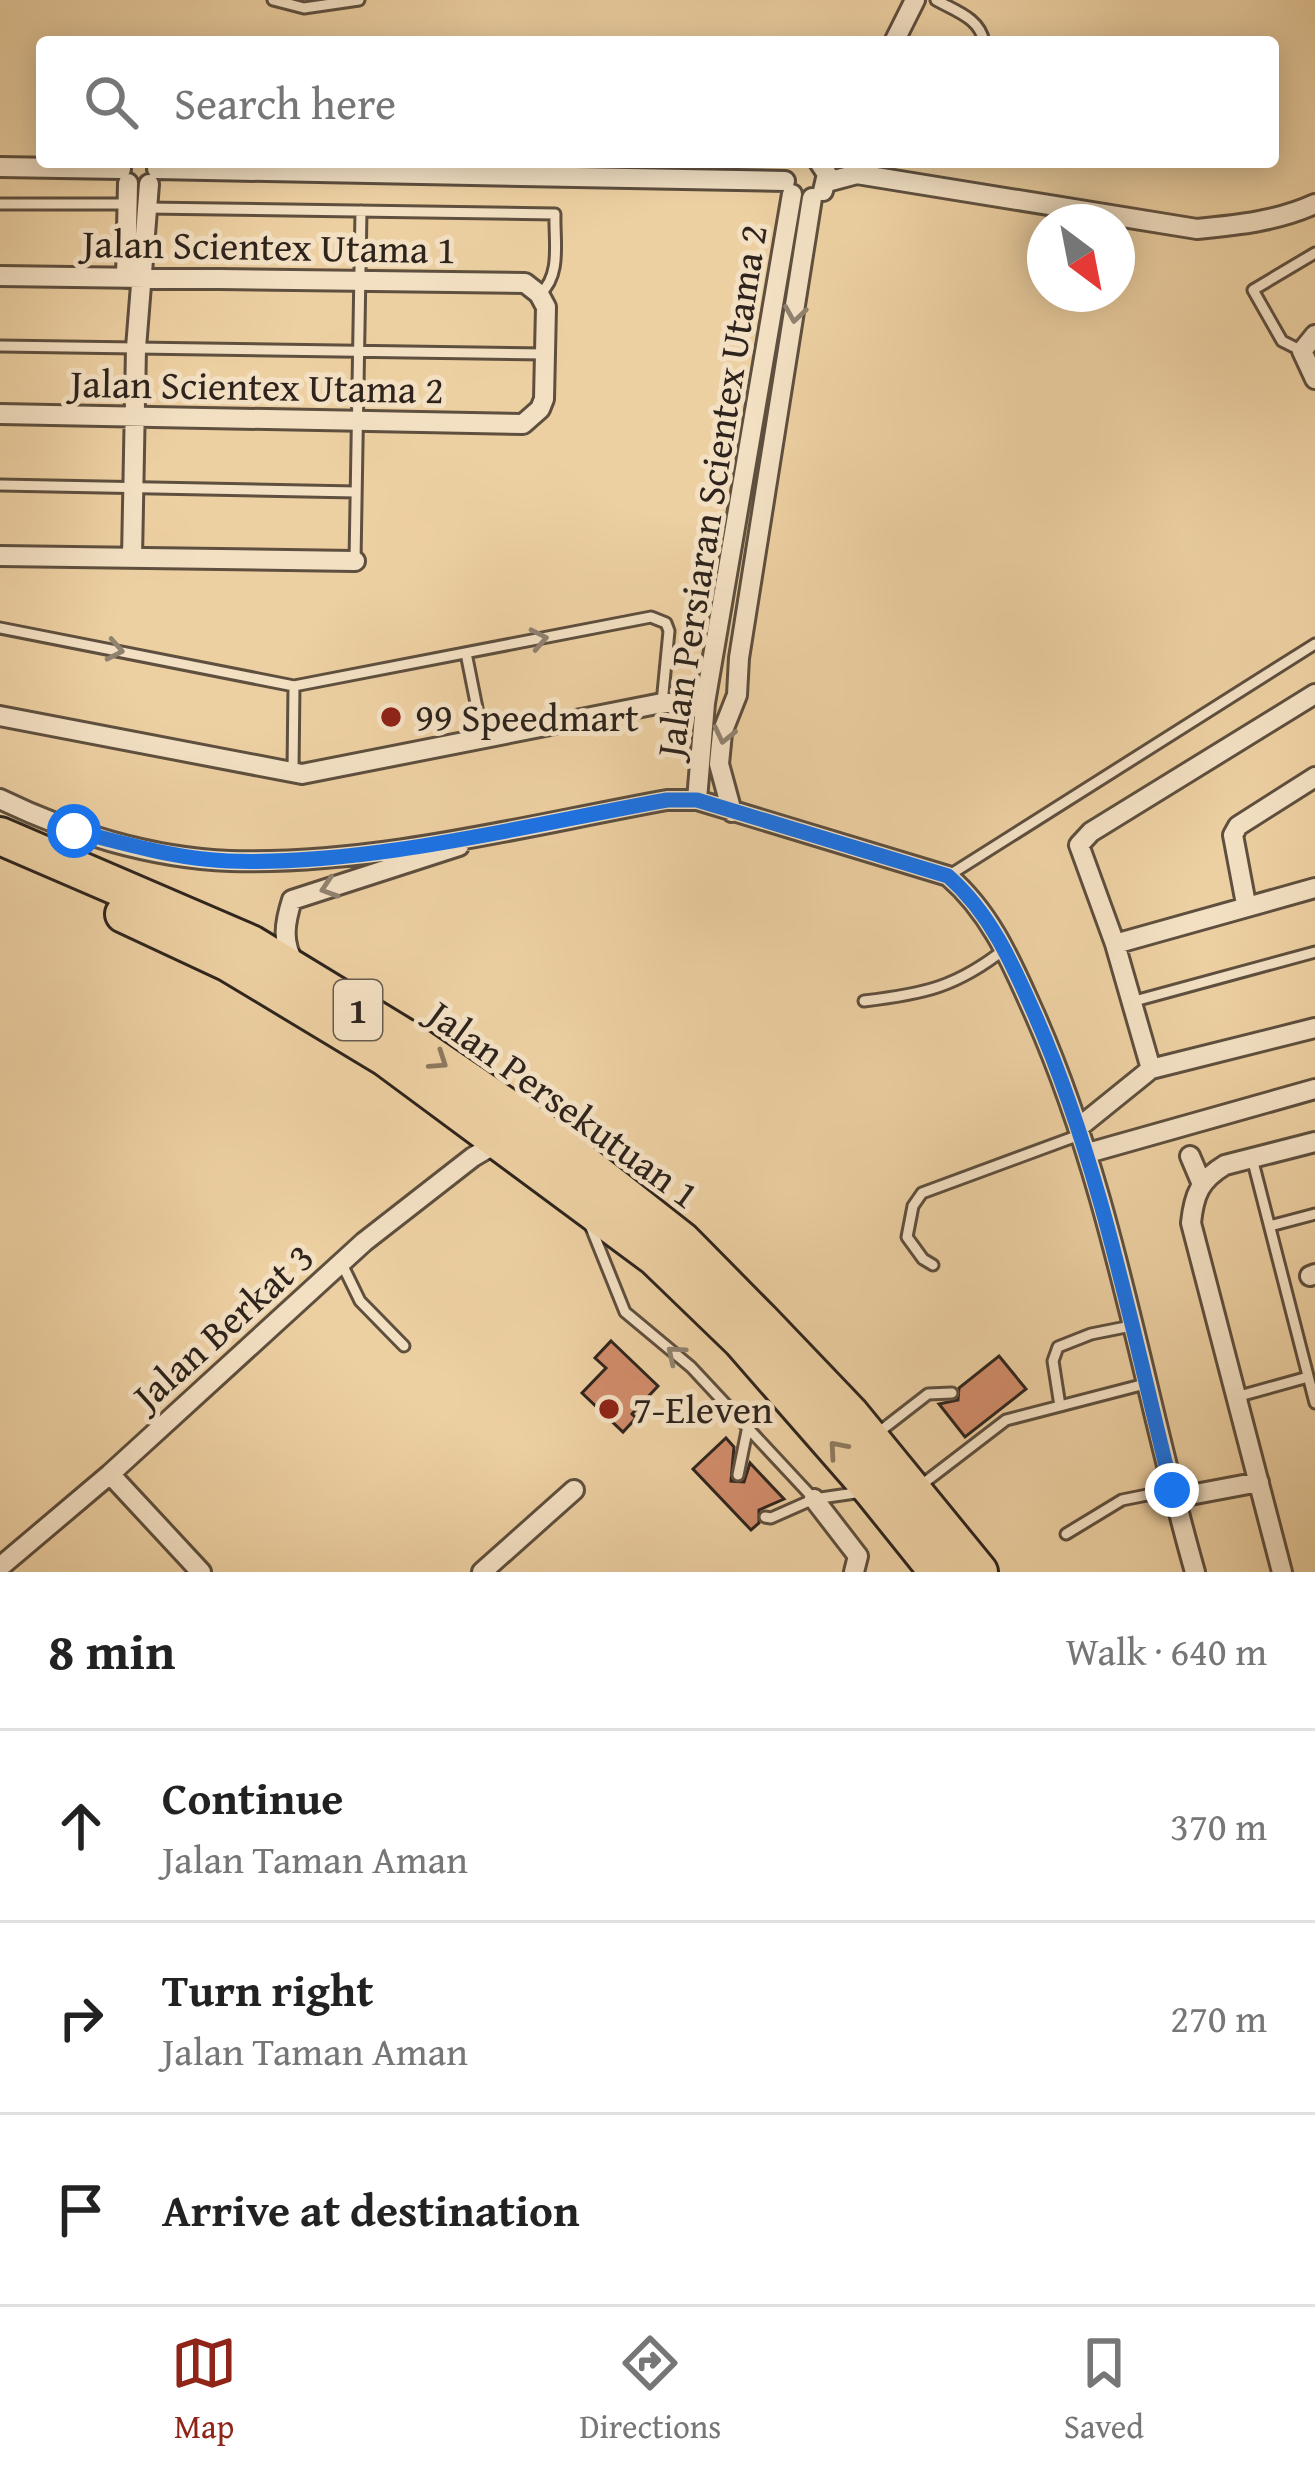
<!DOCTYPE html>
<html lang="en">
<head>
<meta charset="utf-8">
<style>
  :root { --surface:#fff; --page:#f6f6f6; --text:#222; --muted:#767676; --line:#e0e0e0; --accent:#8f2418 }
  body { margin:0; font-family:"Gentium Book Plus",serif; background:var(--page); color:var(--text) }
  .compass { position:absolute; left:1027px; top:204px; width:108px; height:108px; border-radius:50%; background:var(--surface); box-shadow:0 6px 30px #0003; rotate:148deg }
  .stop { position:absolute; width:36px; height:36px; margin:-27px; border:9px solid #1a73e8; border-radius:50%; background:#fff }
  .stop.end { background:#1a73e8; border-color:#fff; box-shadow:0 3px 12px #0008 }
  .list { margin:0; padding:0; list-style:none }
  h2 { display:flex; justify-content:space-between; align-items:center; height:156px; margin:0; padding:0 48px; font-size:51px }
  h2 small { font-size:39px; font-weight:400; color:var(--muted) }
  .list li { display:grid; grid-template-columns:78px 1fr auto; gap:36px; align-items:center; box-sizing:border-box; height:192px; padding:0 48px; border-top:3px solid var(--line) }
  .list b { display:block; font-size:45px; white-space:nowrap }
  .list p { margin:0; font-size:39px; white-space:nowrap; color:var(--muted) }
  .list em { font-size:39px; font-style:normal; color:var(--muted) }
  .icon { flex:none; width:66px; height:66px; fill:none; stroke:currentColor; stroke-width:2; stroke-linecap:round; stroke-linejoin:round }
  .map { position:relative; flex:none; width:1315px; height:1572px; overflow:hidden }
  .search { position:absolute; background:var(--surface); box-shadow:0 6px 30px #0003; left:36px; right:36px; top:36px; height:132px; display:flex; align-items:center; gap:30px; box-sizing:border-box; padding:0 42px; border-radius:12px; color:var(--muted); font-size:45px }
  .sheet { height:732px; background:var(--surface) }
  nav { display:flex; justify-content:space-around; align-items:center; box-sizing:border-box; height:168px; border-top:3px solid var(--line); background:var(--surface); font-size:33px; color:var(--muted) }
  nav a { display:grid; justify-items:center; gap:6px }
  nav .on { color:var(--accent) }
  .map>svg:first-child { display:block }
  .building { fill:#d28c6b; stroke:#2e241d; stroke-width:3 }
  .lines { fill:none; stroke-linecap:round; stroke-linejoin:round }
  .lane-casing { stroke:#5e4f3e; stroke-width:15 }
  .street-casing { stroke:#5e4f3e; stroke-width:24 }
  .highway-casing { stroke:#2e241d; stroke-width:42 }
  .lane { stroke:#f3e0c3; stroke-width:9 }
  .street { stroke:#f3e0c3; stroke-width:18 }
  .highway { stroke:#edd0a2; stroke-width:36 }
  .oneway { stroke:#908270 }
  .oneway2 { stroke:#8e7a60 }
  .route { stroke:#1a73e8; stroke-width:15 }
  .poi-dot { fill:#8f2418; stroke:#f3e0c3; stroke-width:4.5 }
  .labels { text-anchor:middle; stroke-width:10; stroke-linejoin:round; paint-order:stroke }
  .shield { fill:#f3e0c3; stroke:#695c4f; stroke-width:3 }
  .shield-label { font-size:36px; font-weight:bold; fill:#2e241d }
  .street-label { font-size:39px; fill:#2e241d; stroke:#f3e0c3 }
  .poi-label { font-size:39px; fill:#2e241d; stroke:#f3e0c3; text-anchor:start }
</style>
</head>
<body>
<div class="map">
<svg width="1315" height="1572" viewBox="0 0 1315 1572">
  <rect width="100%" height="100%" fill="#edd0a2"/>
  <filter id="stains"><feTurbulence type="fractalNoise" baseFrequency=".00167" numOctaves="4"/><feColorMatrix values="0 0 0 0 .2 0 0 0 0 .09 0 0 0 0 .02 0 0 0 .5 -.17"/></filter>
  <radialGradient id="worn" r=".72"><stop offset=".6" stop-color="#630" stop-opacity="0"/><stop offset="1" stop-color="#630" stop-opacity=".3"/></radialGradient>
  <!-- building -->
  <path class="building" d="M611 1341 658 1386 632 1414 636 1418 623 1432 582 1393 606 1368 595 1358Z
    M999 1356 1026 1389 965 1437 939 1404 958 1400 959 1388Z
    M726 1438 734 1447 731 1481 744 1482 750 1463 784 1499 759 1510V1523L751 1530 693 1469Z"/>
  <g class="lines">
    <!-- lane casing -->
    <g class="lane-casing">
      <path id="lane" d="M273 0 304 8 359 0
        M936 0C955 11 980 18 984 42
        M0 204H127
        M147 208 555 214C554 240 562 275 540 294
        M0 346 545 354
        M1302 351 1282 341 1253 290 1315 253
        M0 485 356 492
        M355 561 361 211
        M0 628 294 686 651 617 666 623 669 631 662 703
        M466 653 483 738
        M293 771 294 686
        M948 876 1315 644
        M864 1001C924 994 957 987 1006 948
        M1131 1002 1315 952
        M1252 1158 1315 1403
        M590 1225 625 1312 691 1367 814 1499
        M1270 1226 1315 1214
        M341 1262 360 1301 404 1346
        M933 1265 923 1259 907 1237 913 1206 922 1193 1082 1134
        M1236 1397 1308 1377
        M1060 1406 1053 1361 1058 1347 1091 1334 1131 1326
        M879 1432 928 1394 952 1393
        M738 1475 748 1426
        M920 1486 1006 1420 1145 1384
        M765 1517 771 1518 814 1499 862 1492
        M1066 1534 1122 1500 1172 1490"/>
    </g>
    <!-- street casing -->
    <g class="street-casing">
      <path id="street" d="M894 42 915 0
        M819 162 827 174 823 191
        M0 167 121 169
        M157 169 785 181
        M827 182 857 174 1197 229C1238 225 1278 221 1315 204
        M0 276 525 283 539 294 546 307 544 399 540 409 523 424 0 414
        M126 278 128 183
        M1315 335 1302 351 1315 379
        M0 556 355 561
        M132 558 136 348 149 184
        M0 716 302 774 662 703H705
        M0 799C70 833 151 858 230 861 376 865 524 826 667 800H697L948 876C992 914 1012 964 1035 1015 1113 1192 1142 1387 1195 1572
        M697 800 705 703 792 194
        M732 812 719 764 722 733 737 695 739 658 812 198
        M1246 904 1233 835 1238 826 1315 777
        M1115 944 1315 888
        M295 964C281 943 285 922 292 900L459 846
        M1151 1069 1115 944 1079 845 1091 832 1315 694
        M1078 1128 1151 1069 1315 1028
        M1088 1153 1315 1089
        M1190 1156 1201 1182
        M1310 1276 1315 1274
        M110 1474 201 1572
        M1174 1498 1259 1482
        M814 1499 858 1556 854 1572
        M0 1567 110 1474 364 1242 473 1157 497 1143
        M482 1572 574 1490
        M1282 1572 1191 1223C1194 1194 1200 1180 1225 1165L1315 1142"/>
    </g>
    <!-- highway casing -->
    <g class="highway-casing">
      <path id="highway" d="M0 836 251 944 402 1036 546 1134 682 1241 762 1322 850 1414 979 1572
        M124 914 229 963 385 1057 655 1257 741 1340 873 1491 938 1572"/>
    </g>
    <!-- lane -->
    <use href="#lane" class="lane"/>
    <!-- street -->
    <use href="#street" class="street"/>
    <!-- highway -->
    <use href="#highway" class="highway"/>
  </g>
  <!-- one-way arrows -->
  <defs><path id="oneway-chevron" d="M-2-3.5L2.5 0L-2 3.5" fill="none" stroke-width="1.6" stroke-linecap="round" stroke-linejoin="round" transform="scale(3)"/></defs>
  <g class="oneway">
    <use href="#oneway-chevron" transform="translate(795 314) rotate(99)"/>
    <use href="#oneway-chevron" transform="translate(539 639) rotate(-11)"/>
    <use href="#oneway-chevron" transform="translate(115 650) rotate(11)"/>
    <use href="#oneway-chevron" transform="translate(724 735) rotate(103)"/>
    <use href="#oneway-chevron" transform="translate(329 888) rotate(162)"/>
    <use href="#oneway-chevron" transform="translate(675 1354) rotate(-140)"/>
  </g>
  <g class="oneway2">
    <use href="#oneway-chevron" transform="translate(439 1061) rotate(34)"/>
    <use href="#oneway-chevron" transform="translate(837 1449) rotate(-131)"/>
  </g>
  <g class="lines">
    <!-- route -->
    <path class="route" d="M74 831C125 843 175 859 228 861 369 866 527 825 667 800H697L948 876C991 914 1012 963 1035 1015 1101 1166 1132 1330 1172 1490"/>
  </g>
  <!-- markers -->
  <g class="poi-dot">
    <circle cx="391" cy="717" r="12"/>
    <circle cx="609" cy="1409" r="12"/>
  </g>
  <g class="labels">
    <!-- shield labels -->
    <rect class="shield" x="334" y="980" width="48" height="60" rx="9"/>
    <g class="shield-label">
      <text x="358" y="1023">1</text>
    </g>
    <!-- street labels -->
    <g class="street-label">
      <text transform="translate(269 246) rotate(1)" y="14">Jalan Scientex Utama 1</text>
      <text transform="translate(257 386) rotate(1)" y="14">Jalan Scientex Utama 2</text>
      <text transform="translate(711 491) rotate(-81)" y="14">Jalan Persiaran Scientex Utama 2</text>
      <text transform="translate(564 1104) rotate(36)" y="14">Jalan Persekutuan 1</text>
      <text transform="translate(223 1326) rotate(-42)" y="14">Jalan Berkat 3</text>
    </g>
    <!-- poi labels -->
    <g class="poi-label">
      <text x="415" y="731">99 Speedmart</text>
      <text x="633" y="1423">7-Eleven</text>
    </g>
  </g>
  <rect width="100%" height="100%" filter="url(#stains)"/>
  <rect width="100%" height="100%" fill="url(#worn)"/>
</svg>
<svg class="compass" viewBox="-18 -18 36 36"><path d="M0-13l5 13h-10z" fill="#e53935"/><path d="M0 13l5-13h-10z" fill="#767676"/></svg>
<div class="stop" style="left:74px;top:831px"></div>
<div class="stop end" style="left:1172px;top:1490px"></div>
<div class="search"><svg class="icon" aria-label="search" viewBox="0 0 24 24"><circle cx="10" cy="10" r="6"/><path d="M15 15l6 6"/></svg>Search here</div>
</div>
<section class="sheet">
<h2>8 min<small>Walk · 640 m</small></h2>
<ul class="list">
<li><svg class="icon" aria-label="ahead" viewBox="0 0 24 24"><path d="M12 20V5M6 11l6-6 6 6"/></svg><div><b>Continue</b><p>Jalan Taman Aman</p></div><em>370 m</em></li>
<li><svg class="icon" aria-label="right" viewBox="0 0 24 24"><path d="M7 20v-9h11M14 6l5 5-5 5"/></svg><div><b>Turn right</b><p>Jalan Taman Aman</p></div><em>270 m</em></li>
<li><svg class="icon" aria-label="arrive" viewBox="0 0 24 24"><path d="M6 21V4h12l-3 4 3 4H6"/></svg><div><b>Arrive at destination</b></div></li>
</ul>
</section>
<nav>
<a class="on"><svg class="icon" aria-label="map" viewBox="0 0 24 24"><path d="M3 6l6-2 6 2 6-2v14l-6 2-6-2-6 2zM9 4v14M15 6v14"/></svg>Map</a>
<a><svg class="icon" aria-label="directions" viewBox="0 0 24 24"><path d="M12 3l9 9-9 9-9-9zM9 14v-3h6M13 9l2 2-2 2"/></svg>Directions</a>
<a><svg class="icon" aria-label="saved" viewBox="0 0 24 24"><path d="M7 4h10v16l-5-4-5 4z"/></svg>Saved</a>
</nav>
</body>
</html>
